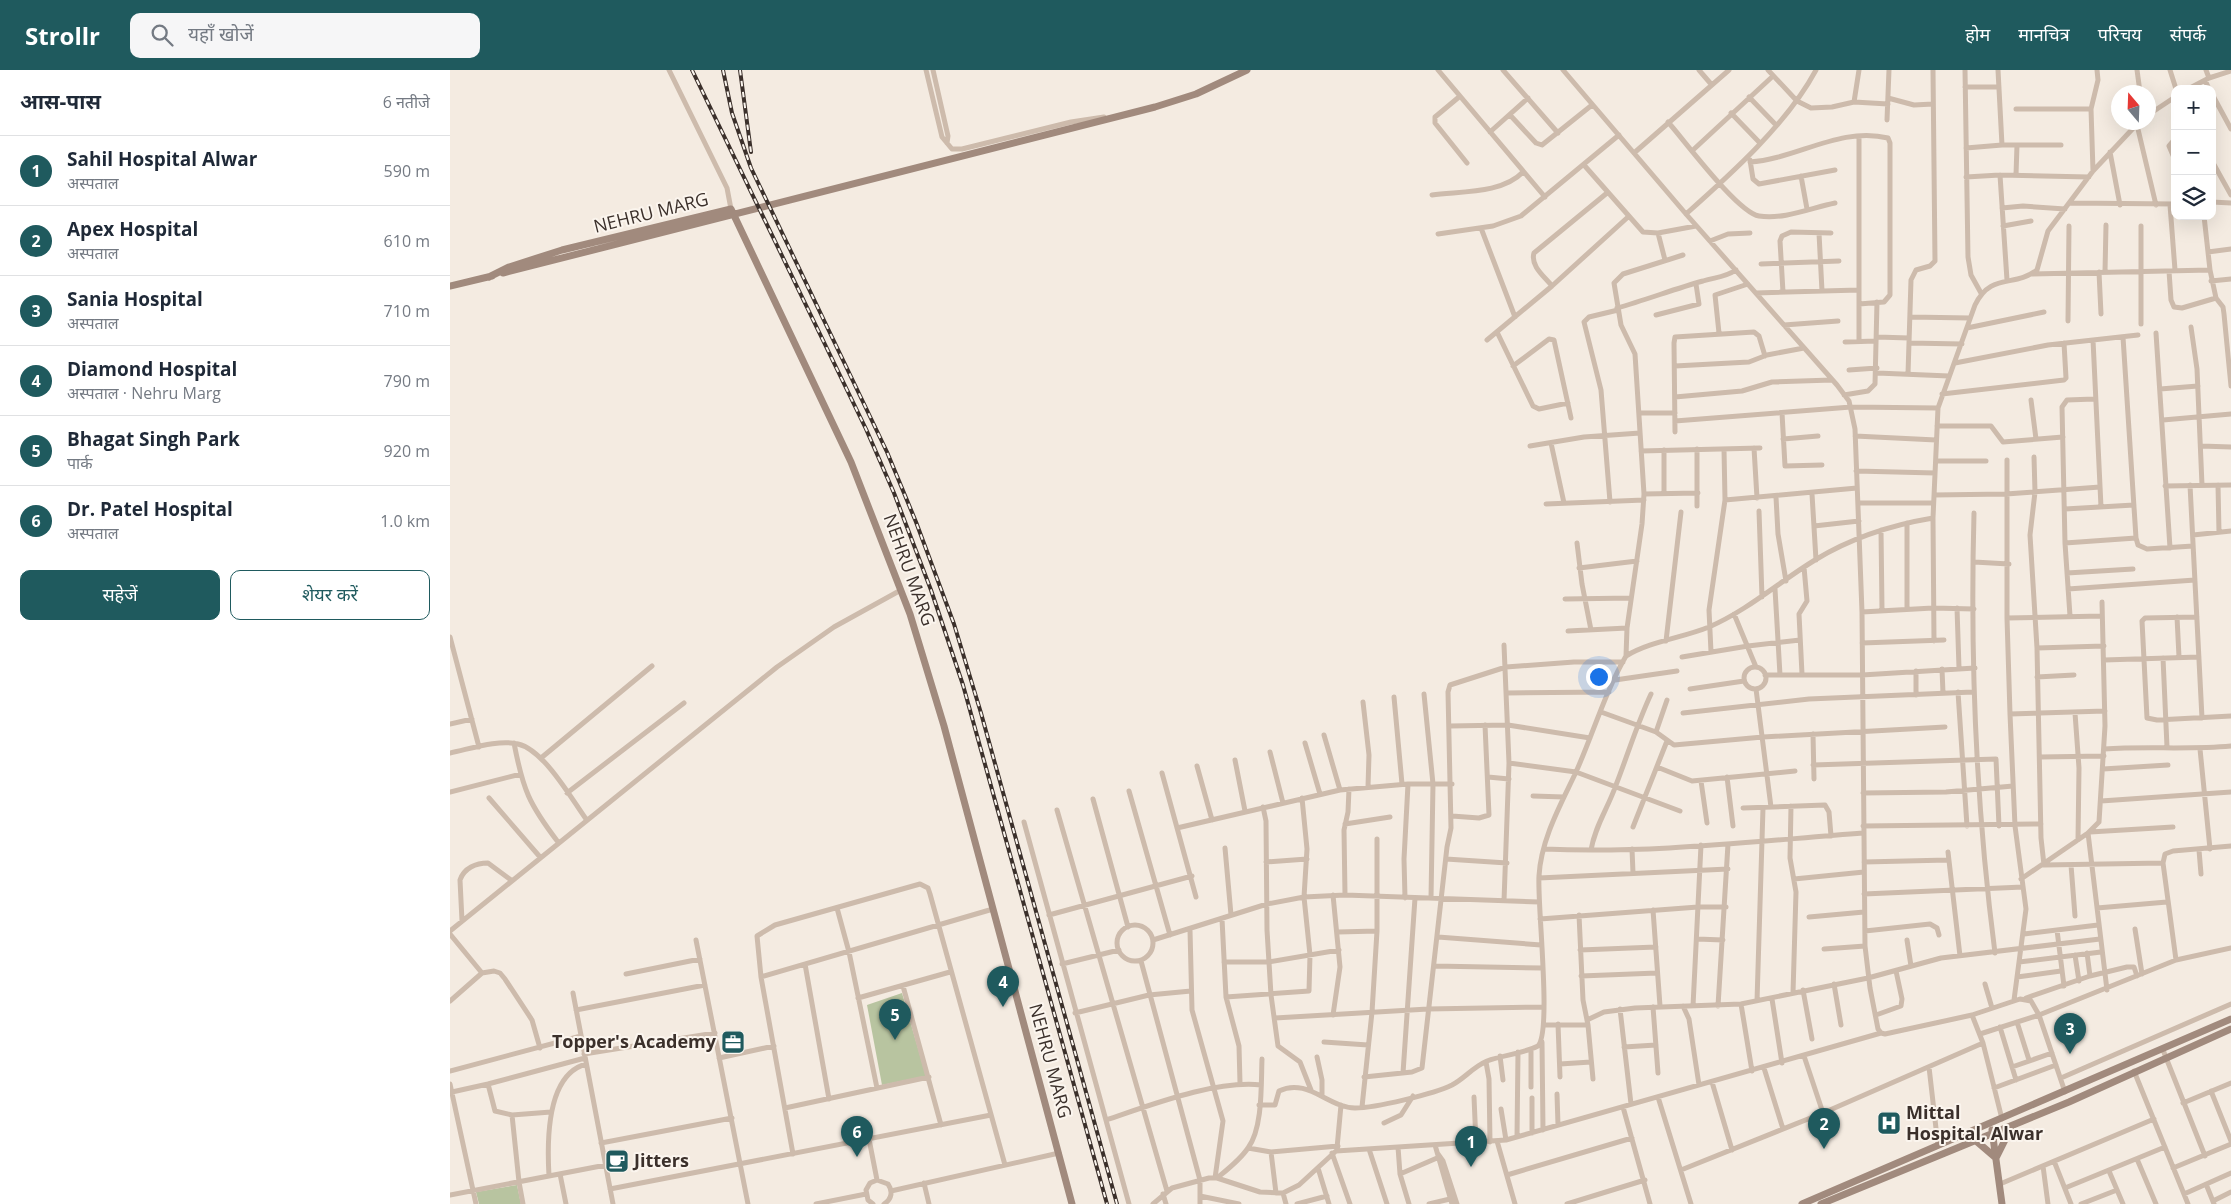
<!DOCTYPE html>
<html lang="hi">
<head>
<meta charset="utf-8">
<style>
  :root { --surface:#fff; --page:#f6f6f7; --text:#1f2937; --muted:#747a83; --line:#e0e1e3; --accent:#1f5a5e }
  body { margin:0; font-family:"Open Sans","Noto Sans Devanagari",sans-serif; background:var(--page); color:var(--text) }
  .controls { position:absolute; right:15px; top:15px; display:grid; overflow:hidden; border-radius:10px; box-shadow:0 5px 20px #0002 }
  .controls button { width:45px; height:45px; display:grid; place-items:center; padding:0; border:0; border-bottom:1px solid var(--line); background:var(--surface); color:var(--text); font:25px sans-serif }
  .compass { position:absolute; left:1661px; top:15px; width:45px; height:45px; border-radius:50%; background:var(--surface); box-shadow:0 5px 20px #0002; rotate:341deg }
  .you { position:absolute; left:1148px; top:606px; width:18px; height:18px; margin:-12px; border:4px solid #fff; border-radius:50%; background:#1a73e8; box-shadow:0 0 0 8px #1a73e833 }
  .badge { display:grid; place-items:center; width:32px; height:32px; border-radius:50%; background:var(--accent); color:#fff; font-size:16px; font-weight:700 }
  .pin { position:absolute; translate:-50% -41px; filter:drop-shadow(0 1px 2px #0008) }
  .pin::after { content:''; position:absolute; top:26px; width:18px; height:15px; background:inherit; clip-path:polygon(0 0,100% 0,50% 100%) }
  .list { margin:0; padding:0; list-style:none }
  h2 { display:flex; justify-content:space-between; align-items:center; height:65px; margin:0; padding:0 20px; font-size:21px }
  h2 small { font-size:16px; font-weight:400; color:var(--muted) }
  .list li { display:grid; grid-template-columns:32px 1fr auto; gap:15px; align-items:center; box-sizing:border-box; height:70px; padding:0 20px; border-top:1px solid var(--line) }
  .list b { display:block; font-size:19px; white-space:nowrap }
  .list p { margin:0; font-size:16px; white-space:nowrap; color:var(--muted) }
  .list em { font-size:16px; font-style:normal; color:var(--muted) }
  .actions { display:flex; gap:10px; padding:15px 20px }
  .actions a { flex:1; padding:11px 0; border:1px solid var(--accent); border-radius:10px; text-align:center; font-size:18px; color:var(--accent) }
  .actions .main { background:var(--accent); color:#fff }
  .icon { flex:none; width:28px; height:28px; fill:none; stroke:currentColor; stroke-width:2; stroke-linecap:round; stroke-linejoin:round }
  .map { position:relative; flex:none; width:1781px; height:1134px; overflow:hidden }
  header { display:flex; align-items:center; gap:30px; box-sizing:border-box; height:70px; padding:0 25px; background:var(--accent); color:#fff }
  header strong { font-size:24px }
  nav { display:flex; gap:28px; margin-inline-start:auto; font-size:18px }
  .search { width:350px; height:45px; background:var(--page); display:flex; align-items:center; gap:12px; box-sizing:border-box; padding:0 18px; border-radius:10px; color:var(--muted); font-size:19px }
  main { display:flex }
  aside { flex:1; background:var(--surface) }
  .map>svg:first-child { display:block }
  .green { fill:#b8c4a0 }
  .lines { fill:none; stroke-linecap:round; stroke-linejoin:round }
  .street { stroke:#cdbbac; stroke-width:5 }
  .secondary { stroke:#a18a7d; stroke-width:7 }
  .rail-casing { stroke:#3b302b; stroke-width:4 }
  .rail { stroke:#fbf5ee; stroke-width:2; stroke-dasharray:5.5; stroke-linecap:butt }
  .labels { text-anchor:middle; stroke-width:4; stroke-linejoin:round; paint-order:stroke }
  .street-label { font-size:18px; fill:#3b302b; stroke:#fbf5ee }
  .poi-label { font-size:18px; font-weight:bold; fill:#3b302b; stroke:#fbf5ee; text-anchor:start }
</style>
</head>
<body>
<header>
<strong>Strollr</strong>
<div class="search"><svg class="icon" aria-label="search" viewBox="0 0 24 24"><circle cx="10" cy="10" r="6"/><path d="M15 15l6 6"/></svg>यहाँ खोजें</div>
<nav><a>होम</a><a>मानचित्र</a><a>परिचय</a><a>संपर्क</a></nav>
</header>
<main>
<aside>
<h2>आस-पास<small>6 नतीजे</small></h2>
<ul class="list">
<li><span class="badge">1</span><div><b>Sahil Hospital Alwar</b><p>अस्पताल</p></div><em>590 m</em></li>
<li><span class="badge">2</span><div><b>Apex Hospital</b><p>अस्पताल</p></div><em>610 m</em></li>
<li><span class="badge">3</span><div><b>Sania Hospital</b><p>अस्पताल</p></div><em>710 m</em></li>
<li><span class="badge">4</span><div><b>Diamond Hospital</b><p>अस्पताल · Nehru Marg</p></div><em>790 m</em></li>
<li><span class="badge">5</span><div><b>Bhagat Singh Park</b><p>पार्क</p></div><em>920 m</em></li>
<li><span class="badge">6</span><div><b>Dr. Patel Hospital</b><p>अस्पताल</p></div><em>1.0 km</em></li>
</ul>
<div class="actions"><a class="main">सहेजें</a><a>शेयर करें</a></div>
</aside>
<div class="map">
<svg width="1781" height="1134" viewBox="0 0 1781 1134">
  <rect width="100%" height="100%" fill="#f4ebe1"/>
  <!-- green -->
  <path class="green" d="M452 923 476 1006 432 1015 417 935Z
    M67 1115 71 1134H29L26 1122Z"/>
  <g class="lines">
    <!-- street -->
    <path class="street" d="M219 0 277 118 281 139
      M476 0 492 67 502 79H512L621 52 654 47
      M483 0 498 66 497 73
      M988 0 1095 127
      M1053 0 1108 63
      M1113 0 1236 144 1387 315 1399 331 1405 359 1412 542 1415 876 1420 918 1428 959 1431 963 1435 964 1522 945 1533 973 1552 1049
      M1249 0 1261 14
      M1318 0 1347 31 1361 38 1382 37 1404 32 1438 34
      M1515 0 1518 187 1521 205 1531 223
      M1548 0 1552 75
      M1687 0 1690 22
      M1720 0 1726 19
      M1756 0 1759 8
      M1755 10 1759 19
      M1515 17H1549
      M1738 19 1759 8 1781 1
      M1762 24 1781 59
      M1009 27 985 47V53L1017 93
      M1299 27 1326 55
      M1438 28 1464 35 1483 34
      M1404 32 1409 0
      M1566 39H1641
      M1281 43 1309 72
      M1060 45 1086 73 1092 75 1142 35
      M1698 45 1725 27
      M1437 50 1439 0
      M1218 52C1235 71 1287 142 1309 146 1333 150 1361 138 1385 133
      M1687 55 1706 135
      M1040 62 1078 28
      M1409 67V271
      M1725 69 1719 76 1725 90
      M1516 78 1552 75H1611
      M1243 80 1323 6
      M1660 82 1670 135
      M1184 83 1279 0
      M1300 90 1303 109 1309 114 1385 100
      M1762 91 1781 125
      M1300 92C1346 89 1391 56 1438 68L1440 73V225L1434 232 1409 234
      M1134 95 1193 162 1208 163 1246 156
      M1643 101 1641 39 1648 10 1647 0
      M1550 105 1557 210
      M1566 105 1567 75
      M1351 106 1357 139
      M1516 107 1550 105 1639 107
      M982 125C1010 121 1052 124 1073 102
      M1762 132 1781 133
      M1620 133 1725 134
      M1720 135 1725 200
      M1552 138 1573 136 1615 139
      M1236 144C1281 104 1337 54 1366 0
      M1553 156 1581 151
      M1031 158 1065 247
      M1208 163 1215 190
      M1369 163 1372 221
      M988 164 1043 156 1071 146 1169 65
      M1260 171 1278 164 1300 163
      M1758 182 1781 179
      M1311 194 1389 191
      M1719 201 1721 230 1724 237 1732 238 1766 228 1760 200 1754 146
      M1649 202 1651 244
      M1655 202 1656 155
      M1582 204 1760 200
      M1761 211 1781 209
      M1102 216C1095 207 1080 196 1084 183L1157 123
      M1333 222 1330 171 1332 166 1341 162 1381 163
      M1306 223 1409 220
      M1766 228 1773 237 1774 244 1781 316
      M1167 238C1196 230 1224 219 1253 211 1265 207 1274 208 1286 200
      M1206 245 1249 234 1246 214
      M1460 247 1520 248
      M1618 251 1619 156
      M1691 254V156
      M1334 255 1388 251
      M1741 257 1747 299 1752 415
      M1517 258 1594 242
      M1047 262 1083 336 1089 339 1118 333
      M1269 263 1265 225 1298 214
      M1706 263 1720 478
      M1427 267 1459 268
      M1037 270 1102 216 1178 147
      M1643 270 1651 437
      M1395 272 1426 271
      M1459 273 1512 274
      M1505 293 1598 275 1688 265
      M1063 296 1099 269 1104 270 1121 348
      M1225 296 1299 292 1317 285 1354 278
      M1399 300 1427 298
      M1427 303 1499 306
      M1458 304 1461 210 1466 200 1480 196 1485 191 1483 0
      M1710 319 1748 316
      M1492 324 1614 310 1616 308 1614 273
      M1394 325 1418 321 1425 314 1427 232
      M1225 327 1292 321 1322 312 1382 310
      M1581 330 1586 369
      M1189 343H1225
      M1332 343 1335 396 1372 395
      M1713 350 1781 344
      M1225 351 1401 337 1488 338
      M1487 356H1541L1553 372 1613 367
      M1225 362 1224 273 1225 267 1304 262 1309 266 1315 286
      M1405 366 1486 370
      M1333 369 1368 366
      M1101 373 1114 433
      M1080 376 1134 367 1190 363
      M1751 376 1781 377
      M1304 378 1307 428
      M1191 381 1310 378
      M1584 387 1585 422 1580 465 1587 578 1591 768 1594 795 1713 793
      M1557 390V548L1560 644 1565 756 1576 839 1564 930
      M1486 391H1536
      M1406 401 1485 403
      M1740 415 1752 648
      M1768 415 1769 462
      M1715 416 1781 415
      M1214 423V380
      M1194 424 1248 423
      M1362 424 1366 490
      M1484 425 1556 424 1650 417
      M1326 427 1328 464 1336 511
      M1275 430 1407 418
      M1160 432 1151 320 1134 252 1139 247 1168 240
      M1408 433H1483
      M1096 434 1194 430
      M1247 436V379
      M1615 439 1684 435
      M1309 441 1312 527
      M1524 443C1520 590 1526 737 1545 883
      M1457 453V539
      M1364 456 1409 451
      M1431 460 1432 540
      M1743 465 1781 461
      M1686 468 1688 475 1697 479 1743 476
      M1127 473 1132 514 1141 560
      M1615 473 1686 468 1673 267
      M1524 492 1559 494
      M1129 498 1187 491
      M1617 503 1683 499
      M1325 519 1330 605
      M1618 519 1745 510
      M1115 529 1181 528
      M1507 538 1509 598
      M1412 542 1483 538 1524 539
      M1284 544 1306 597
      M1620 546 1615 473 1612 337 1617 330 1644 329
      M1727 547 1729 587
      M1747 547 1695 548 1692 551 1697 648 1707 650 1781 646
      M1557 548 1652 546
      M1118 561 1177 558
      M0 567 29 677
      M1216 571 1231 442
      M1484 571 1483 448 1488 338 1525 235C1541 202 1564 218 1587 200L1598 161 1643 101 1689 52
      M1412 573 1494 570
      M1587 578 1654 576
      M1261 582 1259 540 1275 430 1274 379
      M1176 586 1177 558 1192 454 1194 424 1185 284 1171 255 1164 213 1173 204 1233 185
      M1232 587 1298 576 1350 570
      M1713 588 1717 677
      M1654 590 1749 587
      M1294 608a11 11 0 1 1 22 0a11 11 0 1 1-22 0Z
      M1492 599 1493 623
      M1466 601V625
      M1352 604 1349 544 1357 531 1354 497
      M1315 605H1412L1525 598
      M1587 607 1624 605
      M1165 610 1227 601
      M1240 619 1294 611
      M1306 619 1321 737
      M1508 622 1517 756
      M1057 623 1159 622
      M974 624 983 714 981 828
      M944 627 952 714
      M913 632 919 685 918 717
      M1151 642 1206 662 1224 675 1313 667 1495 657
      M1233 643 1359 629 1523 622
      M1625 643 1629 698 1628 770
      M1560 644 1655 641
      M0 654 22 649
      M1000 656 1058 655 1140 668
      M1206 662 1217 630
      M1363 664 1364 709
      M874 665 890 720
      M64 673C73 720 79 734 108 772
      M855 673 870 724
      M1654 679C1697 676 1739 680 1781 676
      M1750 679 1760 779
      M820 682 833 733
      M0 683C20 679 48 669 68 674 94 680 121 728 136 749
      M1590 687 1654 686
      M91 688 202 596
      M785 690 795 741
      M1059 693 1126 702 1230 741
      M1363 695 1546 689 1549 756
      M747 696 762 750
      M1207 697 1242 711 1345 701
      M1653 699 1718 695
      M712 703 746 827
      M1038 707 1059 709
      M1277 707 1283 756
      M1251 711 1257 753
      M679 721 720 865
      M0 722 71 704
      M117 723 234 633
      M1413 723 1496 722 1563 716
      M1083 726 1114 727
      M39 728 90 787
      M643 729 678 857
      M1651 731 1781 722
      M1341 736 1340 788 1346 822 1343 923
      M813 737 816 751 817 860 821 925 828 976 850 992 861 1020
      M1293 738 1375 735 1379 742 1381 766
      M607 740 717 1121
      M1002 746 1029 748 1039 745 1035 655
      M574 752 679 1134
      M895 754 940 747
      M1413 756 1591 754
      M1183 757 1217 671
      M727 758 890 720 958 714H1002
      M1640 762 1723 757
      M1638 763 1657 920
      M775 778 781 845
      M1094 779C1200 784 1307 771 1413 763
      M1182 779 1183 803
      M1141 780C1145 756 1158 738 1166 715 1178 684 1187 654 1201 624
      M1749 780 1751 804
      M1498 782 1510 886
      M996 789 1057 793
      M816 792 857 789
      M1414 792 1498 790
      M1621 795 1625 846
      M1089 808 1278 799
      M1344 809 1414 802
      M1571 809 1638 763 1649 752 1655 656 1652 532
      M1414 824 1573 817
      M895 825 894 760 898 742 899 719
      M955 828 954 789 958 714
      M1054 831 1059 693 1054 575
      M387 838 399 882 427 1018
      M1647 838 1717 832
      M1203 840 1210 936
      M599 845 742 806
      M1129 845 1133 930 1138 955
      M1359 847 1414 842
      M772 849 776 927 789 976 790 1013
      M1090 849 1248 837H1276
      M12 851 10 810C14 798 26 793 38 793L61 810
      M667 873a18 18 0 1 1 36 0a18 18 0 1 1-36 0Z
      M1685 859 1692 904
      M740 860 742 940 773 1051 765 1108
      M1607 860 1614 916
      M0 861 327 597 384 557 451 520
      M1415 861 1480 854 1487 858 1489 865
      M888 862 927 861
      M0 864 32 903 0 931
      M1574 864 1648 855
      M988 867 1091 875
      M1247 869 1273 870
      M246 870 298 1134
      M703 870 817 834 854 827 895 825 1089 832
      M1457 870 1461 896
      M1374 879 1415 876
      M1130 880 1206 877
      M1637 883 1640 906
      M1625 885 1629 911
      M1726 890 1713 793 1715 784 1723 781 1781 776
      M691 891 750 1110V1134
      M774 892H819L889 880
      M1569 892 1651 882
      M355 894 379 1029
      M612 894 669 880
      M984 896 1092 898
      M32 903 44 901 50 903 55 909 82 950 90 978
      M176 904 250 889
      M1131 906 1207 903
      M311 907 543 839
      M1567 907 1611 901
      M1384 914 1391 955
      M1535 914 1542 938
      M453 916 491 1055
      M1353 920 1362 969
      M123 923 163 1134
      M776 927 859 921 860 885 854 827 857 779 852 728
      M408 928 500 902
      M1576 928 1640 906 1677 897H1684L1687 906
      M1322 929 1332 993
      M1307 931 1313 738
      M1291 934 1302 1001
      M1233 936 1239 949 1249 1015
      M1243 936 1251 775
      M1268 936 1278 774
      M1203 937 1208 1003
      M1170 939 1181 1034
      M126 940 255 915
      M625 943 699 925 741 921
      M883 945 890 897 883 825
      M1426 945 1451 936 1452 929 1446 901
      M1522 945 1570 929 1581 931 1589 945 1615 1022
      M825 948 978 939 1094 937
      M1137 950 1154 942 1185 938 1291 934 1418 908 1491 888 1650 869
      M1567 952 1579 990
      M1108 954 1110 1007
      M1094 955H1138L1143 1009
      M1550 957 1566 1010
      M1530 964 1589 945 1726 890 1781 878
      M874 972 918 975
      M1092 972 1093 1060
      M1174 977 1206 975
      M1081 979V1017
      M1713 980 1755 1086
      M134 984 265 963
      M1050 986 1053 1010
      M1354 986 1373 1043
      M867 987 872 1010V1025
      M269 988 324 976
      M1036 992 1039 1009 1040 1072
      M1110 994 1141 992
      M1479 997 1488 1076
      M1562 997 1602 983
      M1314 998 1333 1059
      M0 1001 131 966
      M1684 1001 1738 1134
      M953 1003 965 828
      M914 1007 962 1002 972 998 997 777 1001 758 998 622 1000 615 1056 597 1124 592H1173
      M1611 1008 1781 934
      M1262 1012 1282 1080
      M0 1014 26 1134
      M38 1014 45 1041 62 1045
      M1544 1018 1606 995
      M1761 1021 1781 1071
      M2 1022 38 1014 135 988
      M1107 1024 1108 1055
      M1024 1027 1026 1073
      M1208 1027 1241 1134
      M1082 1028V1063
      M1733 1033 1781 1013
      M809 1035H825L829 1021C857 1007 879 1038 905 1038 925 1038 984 1024 1002 1015 1015 1008 1023 997 1037 991 1053 985 1072 984 1088 976 1102 961 1087 834 1089 806 1091 769 1111 734 1126 702 1143 664 1155 622 1176 586 1201 571 1232 568 1259 557 1298 540 1329 512 1365 490 1401 468 1441 455 1483 448
      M912 1037 922 942 927 861V769
      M1173 1037 1200 1134
      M335 1038 479 1007
      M1051 1039 1056 1070
      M656 1050C701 1035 765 1010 811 1015
      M934 1053 951 1045 963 1026
      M1067 1067 1068 982
      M419 1069 427 1110
      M1047 1071 1065 1134
      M151 1073 282 1048
      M985 1075 1002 1134
      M948 1077 950 1104 959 1134
      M798 1078 821 1082 888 1076
      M887 1078 891 1035
      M919 1079 937 1134
      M821 1082 826 1123
      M882 1083 900 1134
      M343 1084 311 907 307 866 325 855 470 814 478 818 480 824 555 1095
      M988 1084 993 1091 1007 1134
      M1687 1089 1706 1134
      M1604 1091 1621 1134
      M1593 1096 1598 1134
      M868 1098 879 1134
      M1723 1098 1781 1074
      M1231 1100 1373 1043 1533 973
      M1659 1101 1673 1134
      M110 1104 116 1134
      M950 1104 987 1088
      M1057 1105 1182 1068
      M99 1106C97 1072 96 1005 136 994
      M767 1108C778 1099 790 1090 798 1078 813 1058 811 1014 812 989
      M474 1113 479 1134
      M1550 1114 1704 1049
      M1756 1114 1764 1134
      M1615 1118 1715 1077
      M160 1119 541 1045
      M441 1121 609 1083
      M833 1123 836 1134
      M713 1124 716 1134
      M1734 1124 1781 1103
      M0 1125 156 1095
      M750 1126 789 1134
      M1763 1131 1781 1122
      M73 1134 69 1112 62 1045 101 1042
      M366 1134 416 1124
      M423 1134 418 1130 416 1120 420 1113 427 1110 438 1114C443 1121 442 1129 434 1134
      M703 1134 722 1118 759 1108H767L810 1122 833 1123 849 1115 886 1081 1056 1070 1431 963
      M847 1134 877 1126
      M979 1134 1000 1129
      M1117 1134 1195 1110
      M1631 1134 1667 1120"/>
    <!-- secondary -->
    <path class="secondary" d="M53 203 705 37 746 24 797 0
      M39 207 59 197 112 180 281 139 401 392 460 544 494 656 622 1134
      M0 216 42 206
      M1542 1060 1552 1134
      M1525 1070 1546 1088 1562 1056
      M1352 1134 1781 949
      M1371 1134 1619 1032 1781 959"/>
    <!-- rail casing -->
    <g class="rail-casing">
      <path id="rail" d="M242 0 416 359 444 423 481 520 513 615 657 1134
        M273 0 282 43 301 98 437 382 466 452 504 554 531 643 667 1134
        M290 0 301 82"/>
    </g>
    <!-- rail -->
    <use href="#rail" class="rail"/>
  </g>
  <!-- icons -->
  <defs>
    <g id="office-square" transform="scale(1.25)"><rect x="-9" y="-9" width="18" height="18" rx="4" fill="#1f5a5e" stroke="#fbf5ee"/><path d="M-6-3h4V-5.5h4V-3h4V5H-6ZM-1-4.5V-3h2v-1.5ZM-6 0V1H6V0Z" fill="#fff"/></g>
    <g id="hospital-square" transform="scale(1.25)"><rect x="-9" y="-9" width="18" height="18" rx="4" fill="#1f5a5e" stroke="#fbf5ee"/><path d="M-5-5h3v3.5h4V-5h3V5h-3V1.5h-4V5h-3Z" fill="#fff"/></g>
    <g id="cafe-square" transform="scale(1.25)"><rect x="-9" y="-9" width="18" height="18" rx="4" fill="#1f5a5e" stroke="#fbf5ee"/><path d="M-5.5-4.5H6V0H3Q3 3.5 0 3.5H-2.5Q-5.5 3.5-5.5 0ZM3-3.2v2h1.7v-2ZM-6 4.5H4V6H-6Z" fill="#fff"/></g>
  </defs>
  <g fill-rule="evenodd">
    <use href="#office-square" x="283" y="972"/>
    <use href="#hospital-square" x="1439" y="1053"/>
    <use href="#cafe-square" x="167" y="1091"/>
  </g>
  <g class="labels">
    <!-- street labels -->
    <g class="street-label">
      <text transform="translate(201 143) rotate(-14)" y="6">NEHRU MARG</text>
      <text transform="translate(459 500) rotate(70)" y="6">NEHRU MARG</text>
      <text transform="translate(600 991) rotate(75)" y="6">NEHRU MARG</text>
    </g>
    <!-- poi labels -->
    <g class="poi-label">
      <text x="266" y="978" text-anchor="end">Topper's Academy</text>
      <text x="1456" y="1049">Mittal<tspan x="1456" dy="21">Hospital, Alwar</tspan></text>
      <text x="184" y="1097">Jitters</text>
    </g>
  </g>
</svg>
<div class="controls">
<button>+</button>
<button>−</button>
<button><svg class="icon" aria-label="layers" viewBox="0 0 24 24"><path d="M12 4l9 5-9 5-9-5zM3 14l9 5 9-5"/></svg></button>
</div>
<svg class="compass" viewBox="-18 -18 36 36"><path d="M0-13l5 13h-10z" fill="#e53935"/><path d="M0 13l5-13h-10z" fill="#747a83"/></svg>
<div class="you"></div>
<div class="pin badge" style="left:1021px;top:1097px">1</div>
<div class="pin badge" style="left:1374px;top:1079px">2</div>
<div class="pin badge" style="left:1620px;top:984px">3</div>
<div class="pin badge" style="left:553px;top:937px">4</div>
<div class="pin badge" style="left:445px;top:970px">5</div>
<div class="pin badge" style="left:407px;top:1087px">6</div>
</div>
</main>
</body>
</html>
